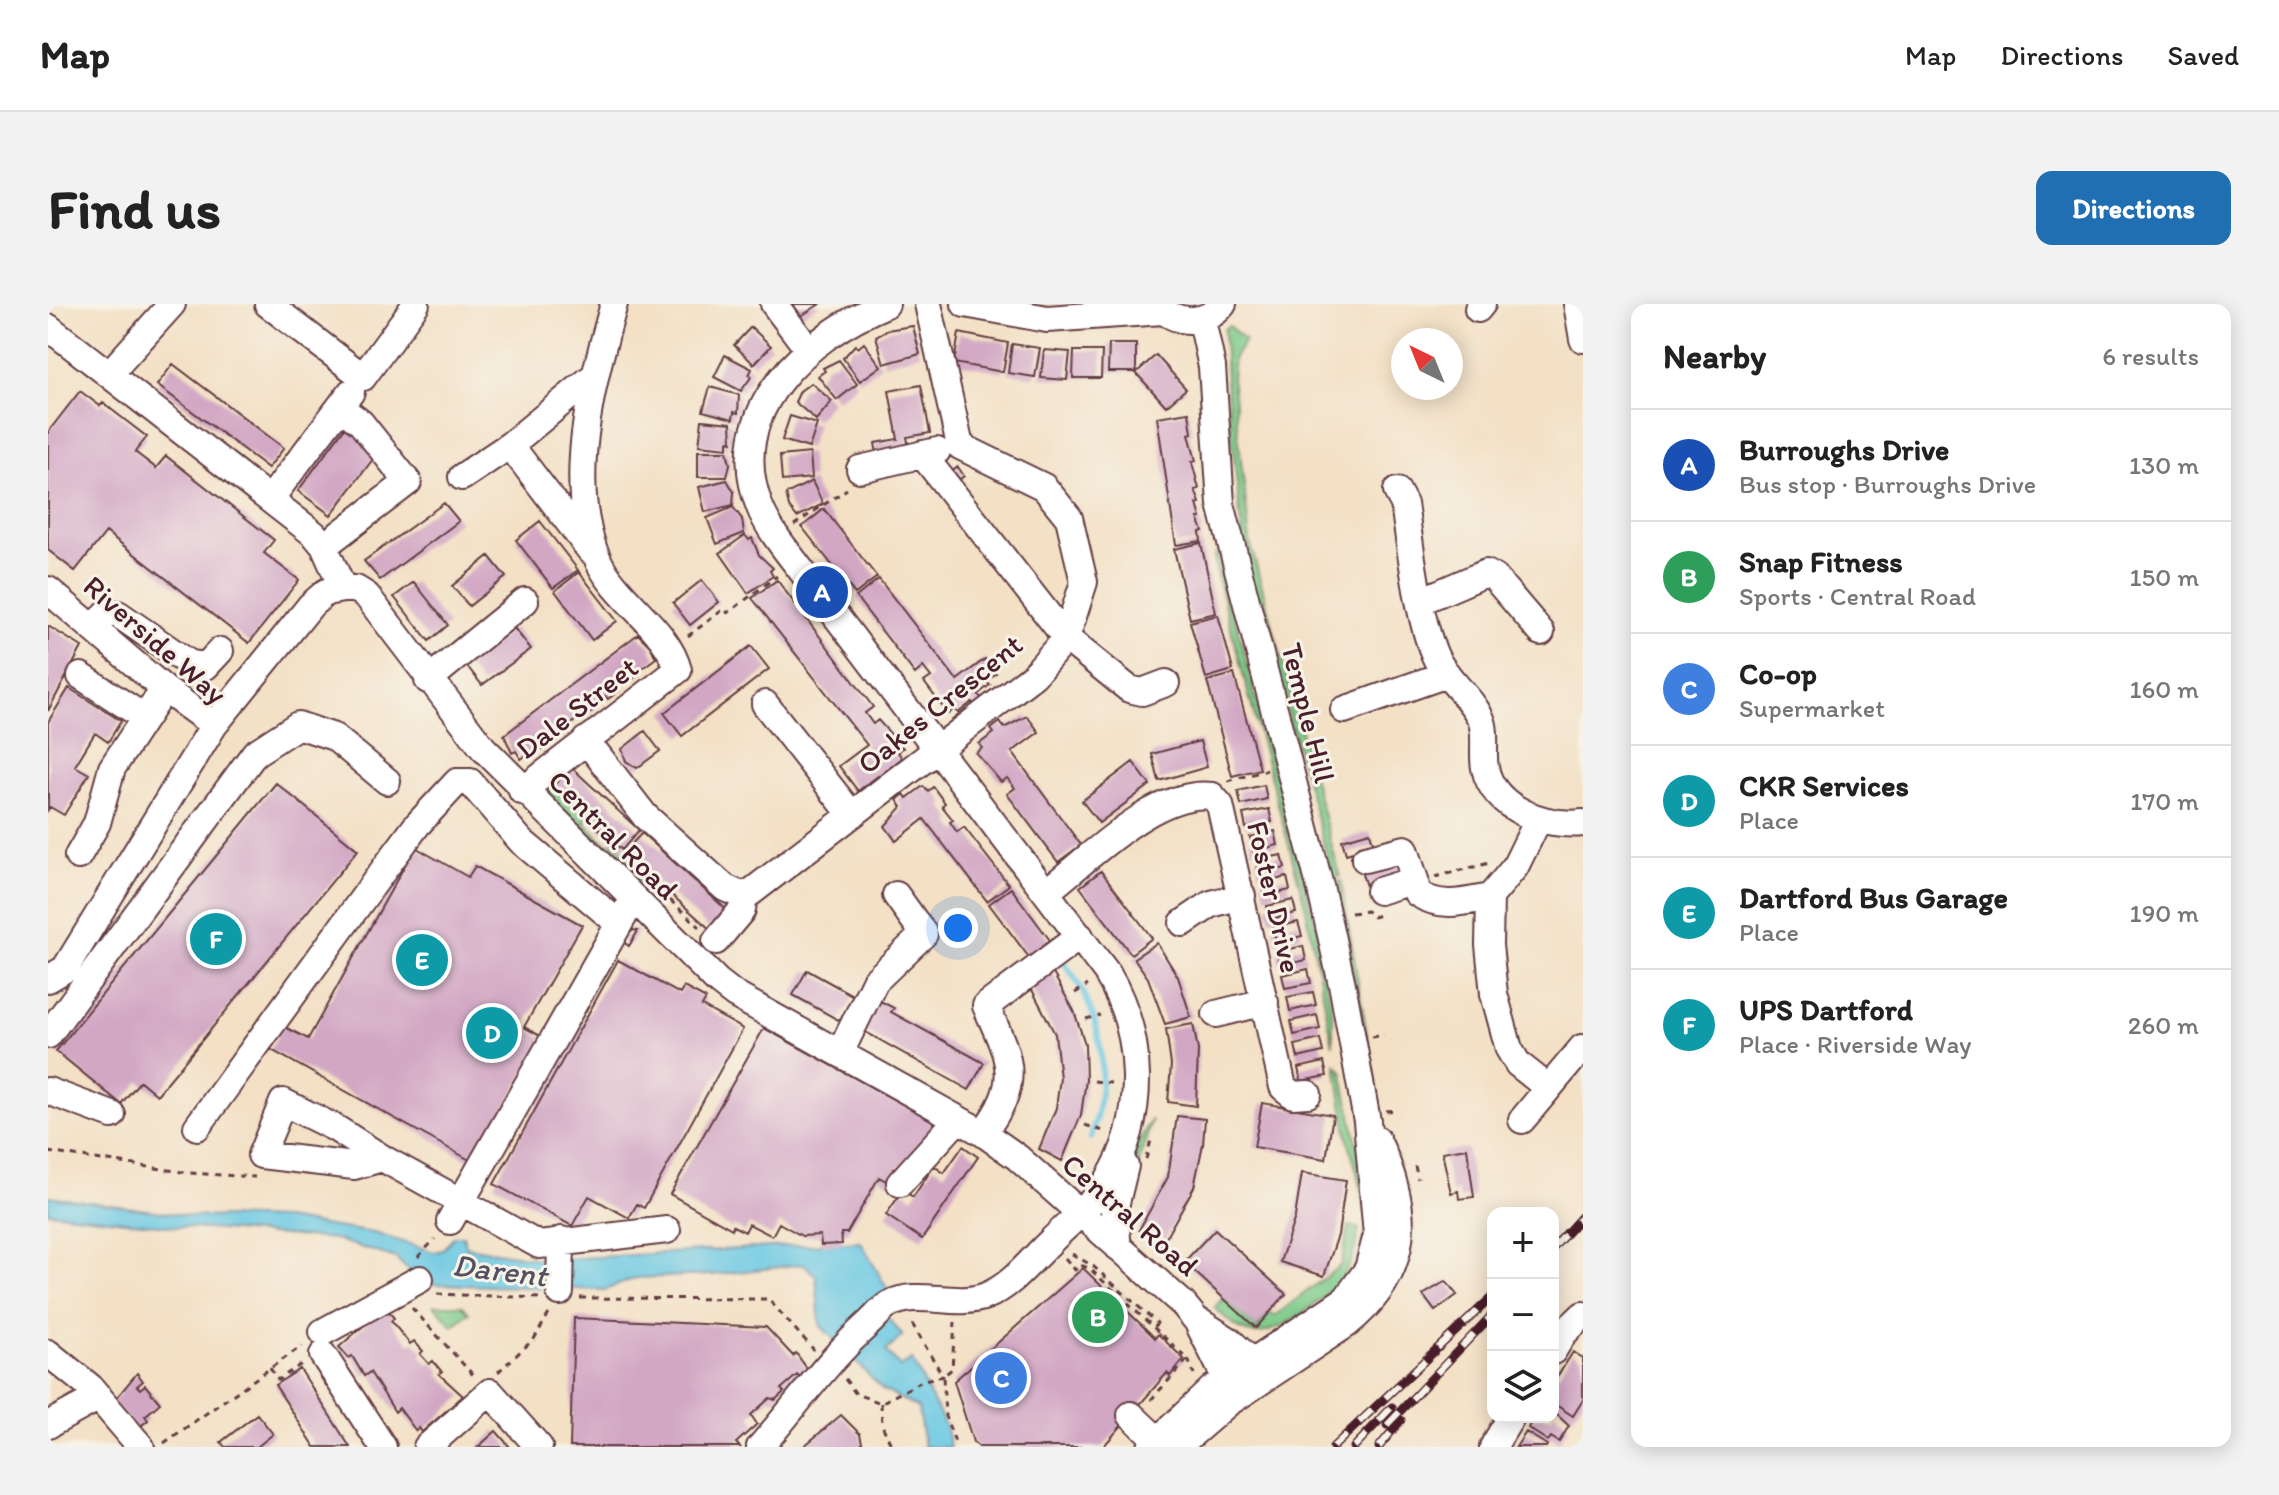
<!DOCTYPE html>
<html lang="en">
<head>
<meta charset="utf-8">
<style>
  :root { --surface:#fff; --page:#f2f2f2; --text:#222; --muted:#767676; --line:#e0e0e0; --accent:#1f6fb2 }
  body { margin:0; font-family:Itim,sans-serif; background:var(--page); color:var(--text) }
  .controls { position:absolute; right:24px; bottom:24px; display:grid; overflow:hidden; border-radius:16px; box-shadow:0 4px 20px #0003 }
  .controls button { width:72px; height:72px; display:grid; place-items:center; padding:0; border:0; border-bottom:2px solid var(--line); background:var(--surface); color:var(--text); font:40px sans-serif }
  .compass { position:absolute; left:1343px; top:24px; width:72px; height:72px; border-radius:50%; background:var(--surface); box-shadow:0 4px 20px #0003; rotate:317deg }
  .you { position:absolute; left:910px; top:624px; width:28px; height:28px; margin:-20px; border:6px solid #fff; border-radius:50%; background:#1a73e8; box-shadow:0 0 0 12px #1a73e833 }
  .badge { display:grid; place-items:center; width:52px; height:52px; border-radius:50%; background:var(--accent); color:#fff; font-size:26px; font-weight:700 }
  .pin { position:absolute; translate:-50% -50%; border:4px solid #fff; box-shadow:0 2px 8px #0006 }
  .list { margin:0; padding:0; list-style:none }
  h2 { display:flex; justify-content:space-between; align-items:center; height:104px; margin:0; padding:0 32px; font-size:34px }
  h2 small { font-size:26px; font-weight:400; color:var(--muted) }
  .list li { display:grid; grid-template-columns:52px 1fr auto; gap:24px; align-items:center; box-sizing:border-box; height:112px; padding:0 32px; border-top:2px solid var(--line) }
  .list b { display:block; font-size:30px; white-space:nowrap }
  .list p { margin:0; font-size:26px; white-space:nowrap; color:var(--muted) }
  .list em { font-size:26px; font-style:normal; color:var(--muted) }
  .icon { flex:none; width:44px; height:44px; fill:none; stroke:currentColor; stroke-width:2; stroke-linecap:round; stroke-linejoin:round }
  .map { position:relative; flex:none; width:1535px; height:1143px; overflow:hidden; border-radius:16px }
  header { display:flex; align-items:center; gap:48px; box-sizing:border-box; height:112px; padding:0 40px; background:var(--surface); border-bottom:2px solid var(--line) }
  header strong { font-size:38px }
  nav { display:flex; gap:44px; margin-inline-start:auto; font-size:28px }
  .intro { display:flex; align-items:center; justify-content:space-between; box-sizing:border-box; height:192px; padding:0 48px }
  h1 { margin:0; font-size:56px }
  .button { padding:20px 36px; border-radius:16px; background:var(--accent); color:#fff; font-size:28px; font-weight:700 }
  main { display:flex; gap:48px; padding:0 48px }
  aside { flex:1; background:var(--surface); border-radius:16px; box-shadow:0 4px 20px #0003 }
  .map>svg:first-child { display:block }
  .green { fill:#7cc988; stroke:#63745a; stroke-width:2 }
  .water { fill:#64c6e2; stroke:#577286; stroke-width:2 }
  .lines { fill:none; stroke-linecap:round; stroke-linejoin:round }
  .stream { stroke:#64c6e2; stroke-width:6 }
  .building { fill:#d2a7c4 }
  .minor-casing { stroke:#633c42; stroke-width:30 }
  .path { stroke:#633c42; stroke-width:3; stroke-dasharray:6 6; stroke-linecap:butt }
  .minor { stroke:#fff; stroke-width:26 }
  .rail-casing { stroke:#4a1f2b; stroke-width:9 }
  .rail { stroke:#f7f3e8; stroke-width:6; stroke-dasharray:18; stroke-linecap:butt }
  .labels { text-anchor:middle; stroke-width:6; stroke-linejoin:round; paint-order:stroke }
  .street-label { font-size:30px; fill:#4a1f2b; stroke:#f7f3e8 }
  .water-label { font-size:32px; font-style:italic; fill:#525162; stroke:#f7f3e8 }
</style>
</head>
<body>
<header>
<strong>Map</strong>
<nav><a>Map</a><a>Directions</a><a>Saved</a></nav>
</header>
<div class="intro"><h1>Find us</h1><a class="button">Directions</a></div>
<main>
<div class="map">
<svg width="1535" height="1143" viewBox="0 0 1535 1143">
  <rect width="100%" height="100%" fill="#f7f3e8"/>
  <filter id="ink" filterUnits="userSpaceOnUse"><feTurbulence type="fractalNoise" baseFrequency=".0125" numOctaves="2"/><feDisplacementMap in="SourceGraphic" scale="16" xChannelSelector="R" yChannelSelector="G"/><feConvolveMatrix kernelMatrix="1 2 1 2 8 2 1 2 1" color-interpolation-filters="sRGB"/></filter>
  <filter id="wash" filterUnits="userSpaceOnUse"><feTurbulence type="fractalNoise" baseFrequency=".006" numOctaves="4" result="noise"/><feDisplacementMap in="SourceGraphic" scale="32" xChannelSelector="R" yChannelSelector="G"/><feGaussianBlur stdDeviation="1.8" result="paint"/><feColorMatrix in="noise" values="0 0 0 0 0 0 0 0 0 0 0 0 0 0 0 0 0 1.4 0 .05"/><feComposite in="paint" operator="in"/></filter>
  <g filter="url(#wash)">
    <rect width="100%" height="100%" fill="#f3e0c5"/>
    <!-- green -->
    <path class="green" d="M1181 22 1197 37 1186 53 1184 73 1202 238 1292 572 1285 574 1196 249 1178 76 1176 25Z
      M1169 247 1268 622 1285 714V741L1258 605 1170 276 1166 253Z
      M501 478 540 513 536 518 559 540 566 539 590 560 589 567 607 585 602 590 501 491Z
      M1293 577 1333 815 1286 578Z
      M1288 761 1294 767 1323 909 1306 968 1319 923 1315 889 1300 836Z
      M1104 815 1079 898 1089 840Z
      M1301 922 1311 924C1308 940 1305 957 1296 971 1281 993 1230 1033 1203 1029 1189 1027 1177 1013 1167 1004L1176 994 1209 1024 1222 1008 1227 1012 1293 961Z
      M386 1001H414L421 1009 405 1022Z"/>
    <!-- water -->
    <path class="water" d="M0 892 142 912 236 915 326 929 386 948 394 946 406 932H415L419 943 496 956 813 938 842 990 829 1001 855 1032 838 1047 852 1063 864 1056 897 1121 902 1143H876L870 1104 835 1086 772 1021 768 972 756 960 664 971 588 974 557 986 384 980 366 973 348 954 286 935 120 922 0 908Z"/>
    <g class="lines">
      <!-- stream -->
      <path class="stream" d="M1014 656C1057 710 1062 769 1043 834"/>
    </g>
    <g id="blocks">
      <!-- building -->
      <path class="building" d="M745 0H772L753 12Z
        M865 22 872 50 836 60 828 32 839 26Z
        M703 23 723 42 706 60 686 41Z
        M911 29 960 39 955 68 906 59Z
        M816 39 833 62 812 77 795 54 807 41 810 44Z
        M964 40 992 44 987 73 960 69Z
        M1061 40H1088V68H1060Z
        M996 46 1022 48 1019 76 993 74Z
        M1026 47H1054L1053 74H1025Z
        M677 51 704 65 701 71 704 72 693 87 666 73Z
        M1108 51 1138 85 1118 102 1088 69Z
        M791 56 809 80 789 96 770 72 777 67 775 64Z
        M125 60 236 144 220 164 109 81Z
        M763 79 784 97 768 116 747 98 752 87Z
        M873 81 882 129 859 133 862 150 830 156 827 139 850 135 841 87Z
        M662 83 691 91 690 109 686 108 685 115 655 107Z
        M32 87 52 102 55 99 99 133 87 148 108 164 118 152 226 236 216 249 251 276 201 339 58 228 27 267 0 246V128Z
        M1141 108 1144 129 1141 130 1148 157 1144 158 1151 185 1147 186 1152 199 1149 200 1153 214H1150L1155 227 1152 228 1153 237 1128 241 1109 113Z
        M742 112 769 120 761 144 734 136Z
        M654 116 683 119 684 138 680 137V144L651 141Z
        M298 122 331 147 283 211 250 187Z
        M650 147H679L682 160 679 173H650Z
        M762 149 764 174 734 177 732 152Z
        M910 163 916 172 907 179 900 170Z
        M679 176 686 188 685 201 657 208 651 183Z
        M764 177 775 200 749 213 741 203 738 190Z
        M396 199 411 217 332 276 316 257Z
        M685 203 694 215 696 229 669 240 659 214Z
        M776 205 829 273 807 290 754 223Z
        M492 217 530 266 505 284 468 236Z
        M697 231 701 236 704 234 711 251 725 264 722 267 725 272 700 289 672 249Z
        M1153 239 1168 309 1142 315 1126 245Z
        M441 252 458 273 421 302 404 282Z
        M531 268 569 317 544 336 507 287Z
        M831 275 909 376 937 355 948 369 938 377 942 381 930 390 936 398 928 404 924 398 910 409 906 405 900 410 876 378 883 373 875 363 867 370 808 293Z
        M654 276 671 298 642 321 625 299Z
        M729 276 825 403 817 409 825 420 830 416 855 444 850 448 854 454 839 466 841 469 833 476 830 472 810 487 791 462 819 441 704 294Z
        M366 278 400 321 381 337 346 293Z
        M1170 311 1185 366 1158 374 1142 318Z
        M0 322 34 343 0 407Z
        M466 324 483 345 434 381 419 362Z
        M590 330 603 343 608 354 589 368 591 371 568 383 571 387 560 395 557 392 546 400 549 403 538 412 535 408 516 428 513 425 494 445 491 442 473 455 468 447 464 449 456 431Z
        M703 342 721 365 634 432 616 409Z
        M1186 370 1212 465 1184 472 1159 377Z
        M21 384 73 417 60 438 47 429 27 462 41 470 16 511 2 503 0 506V418Z
        M979 412 991 428 964 448 1033 541 1010 558 959 490 967 484 959 474 953 478 928 449 934 444 931 440 946 429 943 425 952 418 956 424Z
        M597 427 612 447 589 464 578 457 574 445Z
        M1152 437 1159 463 1111 477 1104 450Z
        M1085 458 1102 481 1051 519 1034 497Z
        M522 462 591 526 574 546 505 482Z
        M228 479 310 546 109 791 92 777 73 800 8 747Z
        M1216 481 1219 495 1193 501 1190 487Z
        M875 482 880 487 885 483 897 499 894 502 905 516 902 518 909 528 916 523 961 581 939 597 876 515 848 537 837 522 854 503 849 496 856 490 859 494Z
        M1221 505 1224 518 1198 524 1195 510Z
        M1227 527 1230 541 1205 547 1202 533Z
        M1322 528 1326 542 1298 550 1294 536Z
        M594 529 681 608 664 627 576 548Z
        M367 543 420 573 427 562 534 621 476 723 496 734 427 859 222 745 235 722 260 735Z
        M1234 551 1237 564 1211 570 1208 556Z
        M1354 555 1359 570 1318 582 1313 567Z
        M1053 567 1104 634 1083 650 1032 583Z
        M1239 573 1242 586 1217 592 1214 579Z
        M963 584 1007 643 986 660 941 600Z
        M1245 596 1248 609 1222 615 1219 602Z
        M1250 618 1254 632 1228 638 1225 624Z
        M585 626 590 627 581 642 574 637Z
        M1109 639 1130 673 1143 713 1117 720 1100 674 1086 654Z
        M1255 642 1258 656 1232 662 1229 648Z
        M570 656 632 690 636 683 658 695 654 702 695 725 596 904 589 900 581 914 541 892 524 922 446 880Z
        M1002 664 1026 707 1037 740 1038 776 1033 811 1014 857 991 845 1008 804 1012 774 1007 730 981 680Z
        M1260 665 1263 679 1237 684 1234 671Z
        M759 666 806 692 792 717 745 691Z
        M1265 688 1268 701 1242 707 1239 693Z
        M832 697 846 704 843 708 936 759 921 786 816 727Z
        M1269 711 1272 725 1246 731 1243 717Z
        M1145 720 1150 746 1148 802 1120 798 1123 761 1118 725Z
        M716 724 887 818 861 867 840 878 831 873 799 929H793L794 940 773 941 772 931 754 932 731 919 724 932 701 920 697 928 685 922 684 925 622 890Z
        M1272 735 1275 748 1250 754 1247 741Z
        M1276 758 1279 772 1253 777 1250 764Z
        M1214 799 1285 811 1278 855 1206 843Z
        M1129 812 1157 815 1155 840 1146 883 1113 942 1091 926 1120 873Z
        M915 842 930 853 874 935 838 911 855 886 865 893 886 862 896 869Z
        M1419 844 1426 893 1411 895 1410 887 1403 889 1394 848Z
        M1254 869 1298 876 1290 931 1276 972 1232 958 1247 913Z
        M1167 925 1238 990 1208 1024 1136 958Z
        M1035 964 1107 1034 1110 1030 1136 1055 1122 1072 1119 1069 1055 1143H931L925 1138 906 1077Z
        M1398 977 1409 991 1387 1007 1375 991Z
        M337 1003 346 1014 343 1017 362 1040 366 1037 375 1047 372 1050 381 1060 385 1057 394 1068 391 1070 415 1092 374 1128 371 1124 368 1127 351 1104 347 1108 322 1068 316 1072 304 1052 301 1054 291 1043Z
        M526 1014 718 1023 745 1052 748 1049 760 1066 752 1074 749 1071 733 1085 736 1088 727 1096 722 1094 703 1111 709 1120 688 1139 692 1143H522Z
        M1525 1048 1535 1054V1096L1525 1112 1505 1099V1086L1509 1080 1506 1078Z
        M252 1065 302 1143H267L227 1081Z
        M89 1069 95 1077 89 1082 92 1085 97 1081 112 1099 97 1112 100 1116 88 1126 65 1098Z
        M1505 1107 1521 1122 1511 1138 1503 1133 1500 1137 1480 1124 1486 1113H1505Z
        M209 1110 225 1130 209 1143H177L173 1138Z
        M793 1111 812 1130 815 1143H755Z
        M448 1127 462 1143H430Z
        M1478 1128 1499 1141 1498 1143H1468Z"/>
    </g>
  </g>
  <g filter="url(#ink)">
    <use href="#blocks" fill-opacity="0" stroke="#633c42" stroke-width="2"/>
    <g class="lines">
      <!-- minor casing -->
      <g class="minor-casing">
        <path id="minor" d="M220 0 315 73 368 0
          M726 0 760 45
          M917 0 999 15 1115 7
          M1109 0C1127 21 1158 22 1175 0
          M1529 0 1535 35
          M1430 5 1434 0
          M0 23 266 230 276 242 295 285H308L319 292 435 444 669 677 687 691 935 829 969 853 1135 1000 1149 1017 1178 1075 1205 1081
          M61 70 124 0
          M874 150 1018 334 1081 385 1094 388 1118 379
          M812 165 889 147
          M414 173 462 141
          M1349 187 1356 200C1363 245 1370 317 1389 356 1401 378 1423 393 1433 415 1439 428 1434 449 1437 464 1446 506 1498 523 1535 519
          M223 194 303 88
          M276 242 360 178 313 119 292 103
          M542 246 462 141 547 71
          M0 286 116 385 166 421
          M1373 297 1438 269 1447 274 1493 328
          M46 325 58 310H70L142 360 158 362 172 347
          M33 372 97 414
          M380 376 477 297
          M717 400 804 511
          M1296 406 1399 370
          M538 436 597 512 677 584 693 591 702 589 986 371 1018 334 1036 278 1021 214 996 183 912 142 880 0
          M474 487 630 366C619 324 570 297 551 258 515 182 545 76 566 0
          M1490 516 1467 563 1442 593 1441 641 1446 690 1461 745 1470 760 1499 783
          M30 552 49 519 64 464 116 385
          M1317 555 1357 545 1367 576
          M1331 587 1367 576 1369 589C1392 605 1416 598 1442 593
          M998 588C1041 555 1107 485 1164 492L1172 501 1235 783 1245 791 1260 790
          M1135 619 1163 600 1194 592
          M668 637 694 606 696 590
          M0 675 17 665 166 421 263 301 278 288 295 285
          M1168 710 1217 698
          M0 731 207 449 250 421 286 433 339 477
          M792 749 827 677 876 630 848 591
          M0 787 64 811
          M1474 816 1534 744
          M149 823 337 564 369 521 409 478H422L473 537 569 618
          M935 829C975 776 962 756 938 702L1032 632
          M334 854 287 824 235 798 213 851 306 862 334 854 491 941 619 926
          M852 879 910 815
          M402 917 579 606
          M1070 943 1066 907 1077 862
          M512 988 513 936
          M1152 1018 1182 1037 1204 1058V1073
          M275 1028 372 975
          M1505 1047 1516 1029 1535 1011
          M0 1049 42 1083 93 1143
          M275 1051 335 1143
          M1083 1111 1104 1131 1114 1132 1125 1139
          M0 1121 51 1093
          M379 1143 442 1088 491 1143
          M712 1143C748 1102 779 1057 820 1020 827 1014 834 1004 842 1000 871 985 907 1004 938 992 964 982 983 956 1002 938 1021 919 1046 899 1060 876 1099 813 1096 731 1059 669L747 258C733 240 719 222 711 201 675 106 760 32 838 0
          M1103 1143 1164 1085 1298 995 1320 965 1329 931 1319 817 1295 685 1273 586 1173 200 1164 63 1154 16
          M1129 1143 1180 1099 1299 1020C1364 967 1363 907 1329 836
          M1445 1143 1463 1113"/>
      </g>
      <!-- path -->
      <path class="path" d="M746 221 799 185
        M640 332 676 305 680 309 729 272
        M1180 477 1219 466
        M1387 573 1441 559
        M622 596 652 623
        M1303 609 1319 607 1325 613 1335 610
        M1027 689 1040 681
        M1038 715 1052 711
        M1324 733 1336 731
        M1046 777 1063 779
        M1338 807 1350 806
        M1037 821 1055 827
        M0 848 141 869 207 873
        M1098 855 1103 836
        M1367 862 1370 875
        M1024 950 1045 962 1109 1019 1106 1024
        M370 953 387 935
        M1017 954 1027 966 1032 961 1041 964 1140 1055 1101 1098
        M389 990 493 994
        M532 994 720 995 766 1046
        M364 1004 426 1072
        M907 1018 904 1065 895 1072 897 1112 909 1143
        M1140 1055 1146 1070
        M222 1064 230 1076 255 1059
        M450 1068 486 1035 502 1008
        M797 1075 808 1090 833 1099 876 1076 895 1072 863 1018
        M833 1099 834 1121 844 1143
        M116 1139 254 1042"/>
      <!-- minor -->
      <use href="#minor" class="minor"/>
      <!-- rail casing -->
      <g class="rail-casing">
        <path id="rail" d="M1505 944 1535 911
          M1339 1121 1445 1010
          M1285 1143 1445 992
          M1306 1143 1344 1103
          M1331 1143 1353 1116"/>
      </g>
      <!-- rail -->
      <use href="#rail" class="rail"/>
    </g>
  </g>
  <g class="labels">
    <!-- street labels -->
    <g class="street-label">
      <text transform="translate(107 336) rotate(41)" y="10">Riverside Way</text>
      <text transform="translate(892 400) rotate(-39)" y="10">Oakes Crescent</text>
      <text transform="translate(529 404) rotate(-38)" y="10">Dale Street</text>
      <text transform="translate(1260 409) rotate(76)" y="10">Temple Hill</text>
      <text transform="translate(565 531) rotate(45)" y="10">Central Road</text>
      <text transform="translate(1226 593) rotate(77)" y="10">Foster Drive</text>
      <text transform="translate(1082 911) rotate(41)" y="10">Central Road</text>
    </g>
    <!-- water labels -->
    <g class="water-label">
      <text transform="translate(452 966) rotate(7)" y="11">Darent</text>
    </g>
  </g>
</svg>
<div class="controls">
<button>+</button>
<button>−</button>
<button><svg class="icon" aria-label="layers" viewBox="0 0 24 24"><path d="M12 4l9 5-9 5-9-5zM3 14l9 5 9-5"/></svg></button>
</div>
<svg class="compass" viewBox="-18 -18 36 36"><path d="M0-13l5 13h-10z" fill="#e53935"/><path d="M0 13l5-13h-10z" fill="#767676"/></svg>
<div class="you"></div>
<div class="pin badge" style="left:774px;top:288px;background:#1a4fb4">A</div>
<div class="pin badge" style="left:1050px;top:1013px;background:#2e9e5b">B</div>
<div class="pin badge" style="left:953px;top:1074px;background:#3f7fe0">C</div>
<div class="pin badge" style="left:444px;top:729px;background:#0f9aa8">D</div>
<div class="pin badge" style="left:374px;top:656px;background:#0f9aa8">E</div>
<div class="pin badge" style="left:168px;top:635px;background:#0f9aa8">F</div>
</div>
<aside>
<h2>Nearby<small>6 results</small></h2>
<ul class="list">
<li><span class="badge" style="background:#1a4fb4">A</span><div><b>Burroughs Drive</b><p>Bus stop · Burroughs Drive</p></div><em>130 m</em></li>
<li><span class="badge" style="background:#2e9e5b">B</span><div><b>Snap Fitness</b><p>Sports · Central Road</p></div><em>150 m</em></li>
<li><span class="badge" style="background:#3f7fe0">C</span><div><b>Co-op</b><p>Supermarket</p></div><em>160 m</em></li>
<li><span class="badge" style="background:#0f9aa8">D</span><div><b>CKR Services</b><p>Place</p></div><em>170 m</em></li>
<li><span class="badge" style="background:#0f9aa8">E</span><div><b>Dartford Bus Garage</b><p>Place</p></div><em>190 m</em></li>
<li><span class="badge" style="background:#0f9aa8">F</span><div><b>UPS Dartford</b><p>Place · Riverside Way</p></div><em>260 m</em></li>
</ul>
</aside>
</main>
</body>
</html>
